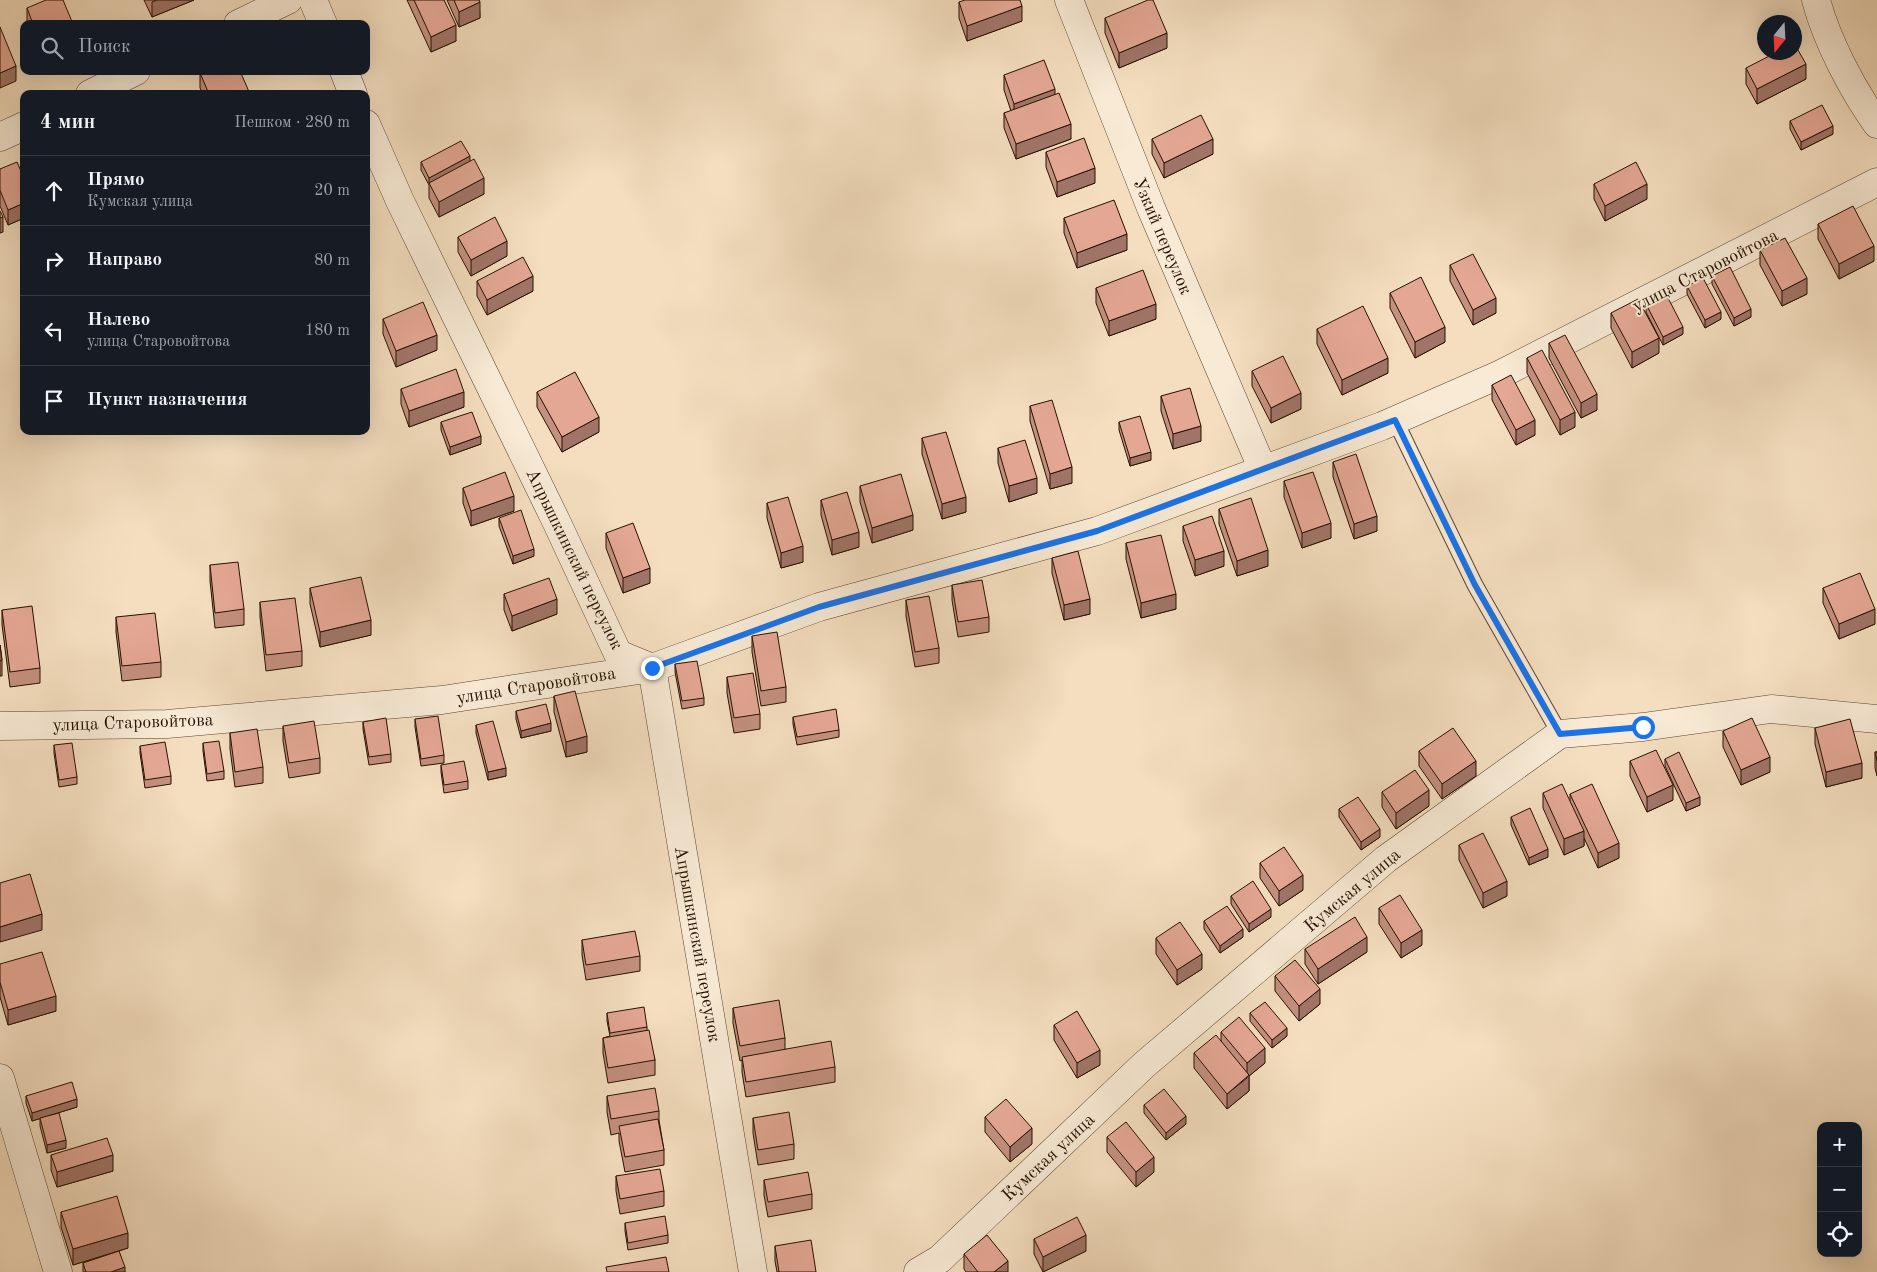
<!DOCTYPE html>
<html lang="ru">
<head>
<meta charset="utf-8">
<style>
  :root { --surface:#171b24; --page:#242831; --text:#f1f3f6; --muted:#9ea1a6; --line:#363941 }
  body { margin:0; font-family:"Old Standard TT",serif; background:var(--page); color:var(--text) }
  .controls { position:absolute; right:15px; bottom:15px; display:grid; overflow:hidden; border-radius:10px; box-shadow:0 5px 20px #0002 }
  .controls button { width:45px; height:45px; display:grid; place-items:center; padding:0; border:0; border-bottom:1px solid var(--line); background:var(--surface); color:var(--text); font:25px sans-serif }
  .compass { position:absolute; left:1757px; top:15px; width:45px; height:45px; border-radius:50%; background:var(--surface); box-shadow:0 5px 20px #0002; rotate:198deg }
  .stop { position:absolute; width:15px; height:15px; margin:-11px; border:4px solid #1a73e8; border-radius:50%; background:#fff }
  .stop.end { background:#1a73e8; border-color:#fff; box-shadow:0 1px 5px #0008 }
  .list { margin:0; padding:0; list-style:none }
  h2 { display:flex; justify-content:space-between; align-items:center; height:65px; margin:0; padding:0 20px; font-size:21px }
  h2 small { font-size:16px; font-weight:400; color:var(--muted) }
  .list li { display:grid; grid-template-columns:32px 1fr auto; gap:15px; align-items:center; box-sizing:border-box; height:70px; padding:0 20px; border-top:1px solid var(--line) }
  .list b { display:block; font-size:19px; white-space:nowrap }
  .list p { margin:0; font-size:16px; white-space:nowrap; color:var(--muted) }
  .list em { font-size:16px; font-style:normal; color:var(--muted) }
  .icon { flex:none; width:28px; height:28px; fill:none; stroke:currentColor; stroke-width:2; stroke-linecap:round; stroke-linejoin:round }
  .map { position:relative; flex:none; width:1877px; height:1272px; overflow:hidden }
  .search { position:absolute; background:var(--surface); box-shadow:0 5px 20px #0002; left:20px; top:20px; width:350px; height:55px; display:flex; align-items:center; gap:12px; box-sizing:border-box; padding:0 18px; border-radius:10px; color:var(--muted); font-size:19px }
  .panel { position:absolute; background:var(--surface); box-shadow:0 5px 20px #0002; left:20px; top:90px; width:350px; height:345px; border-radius:10px }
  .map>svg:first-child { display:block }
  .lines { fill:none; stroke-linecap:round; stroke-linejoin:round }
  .service-casing { stroke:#5a4430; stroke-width:17 }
  .minor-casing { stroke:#5a4430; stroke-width:29 }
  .service { stroke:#f8ead5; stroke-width:15 }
  .minor { stroke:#f8ead5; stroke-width:28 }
  .wall { fill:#c4907f; stroke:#261000 }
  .shaded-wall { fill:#a07568; stroke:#261000 }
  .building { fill:#e4a794; stroke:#261000 }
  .route { stroke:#1a73e8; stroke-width:6 }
  .labels { text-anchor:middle; stroke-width:4; stroke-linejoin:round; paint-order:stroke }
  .street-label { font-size:18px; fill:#261000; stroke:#f8ead5 }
</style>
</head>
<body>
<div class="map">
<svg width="1877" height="1272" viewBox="0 0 1877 1272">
  <rect width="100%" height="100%" fill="#f4debf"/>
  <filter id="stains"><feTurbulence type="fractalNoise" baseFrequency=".004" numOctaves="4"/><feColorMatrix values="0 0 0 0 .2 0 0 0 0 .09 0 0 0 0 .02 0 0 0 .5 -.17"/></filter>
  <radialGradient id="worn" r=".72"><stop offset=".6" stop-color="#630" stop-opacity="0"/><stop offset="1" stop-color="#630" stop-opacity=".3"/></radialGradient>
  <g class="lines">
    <!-- service casing -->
    <g class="service-casing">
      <path id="service" d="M1395 420 1475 585 1560 734"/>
    </g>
    <!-- minor casing -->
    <g class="minor-casing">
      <path id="minor" d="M313 0 323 24
        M1069 0 1151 208 1263 470
        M1816 0C1827 41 1852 89 1877 124
        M238 24 288 0
        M344 71 353 94
        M90 94 136 71
        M366 124 400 201 557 523 618 654 652 668 753 1272
        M0 137 24 126
        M0 726 167 724 442 700 652 668 819 607 1097 531 1382 426 1501 374 1877 182
        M0 1078 58 1272
        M918 1272 940 1259 1144 1065 1386 859 1560 734 1643 727 1771 709 1877 719"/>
    </g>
    <!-- service -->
    <use href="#service" class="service"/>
    <!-- minor -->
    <use href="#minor" class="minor"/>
  </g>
  <!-- wall -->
  <path class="wall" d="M144 0H194L152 17Z
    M407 0H444L456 41 431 52Z
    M447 0H479L480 18 459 27Z
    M959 2 1022 21 967 41 959 18Z
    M27 8 73 24H27Z
    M1105 18 1167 48 1119 68 1105 33Z
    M1746 68 1806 79 1757 104 1746 84Z
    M200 73 250 94H203L200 88Z
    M1004 75 1055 95 1071 139 1016 159 1004 128V113L1011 111 1004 90Z
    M1790 121 1833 134 1801 150 1790 129Z
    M1152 139 1213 154 1164 178 1152 154Z
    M1046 152 1095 183 1057 197 1046 167Z
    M470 161 484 194 439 217 429 198V185L421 170V162Z
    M0 169 24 178V218L8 225 0 206Z
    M1594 184 1647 199 1605 221 1594 199Z
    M1064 218 1127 250 1077 268 1064 233Z
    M1818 224 1874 261 1839 279 1818 239Z
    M458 237 507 256 471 276 458 252Z
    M1760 250 1807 294 1782 306 1760 265Z
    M1450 265 1496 313 1473 325 1450 281Z
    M1712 276 1751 317 1734 326 1712 284Z
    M477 281 533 291 487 315 477 296Z
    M1687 286 1721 319 1705 328 1687 294Z
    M1096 288 1156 319 1109 336 1096 303Z
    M1390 293 1445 342 1415 358 1390 308Z
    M1646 304 1683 334 1663 345 1646 312Z
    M1611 313 1659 353 1632 368 1611 328Z
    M383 319 437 350 396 367 383 334Z
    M1317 329 1388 373 1342 395 1317 344Z
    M1549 343 1597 410 1581 418 1549 358Z
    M1527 358 1575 427 1560 435 1527 373Z
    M1252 371 1301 409 1271 423 1252 386Z
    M1492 385 1535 435 1516 445 1492 400Z
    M401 389 464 407 409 427 401 404Z
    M537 392 599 432 562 452 537 407Z
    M1161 396 1201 441 1173 449 1161 411Z
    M1030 406 1072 483 1050 489 1030 421Z
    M441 422 481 444 450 455 441 430Z
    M1119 422 1151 460 1130 466 1119 430Z
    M922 438 966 512 942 519 922 454Z
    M998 448 1037 493 1009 502 998 463Z
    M1333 462 1377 531 1354 539 1333 477Z
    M1284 481 1331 538 1302 548 1284 497Z
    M860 486 913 530 872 543 860 502Z
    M463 488 514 511 471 526 463 503Z
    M821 500 859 547 832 555 821 515Z
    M767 503 803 562 781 568 767 518Z
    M1219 509 1268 566 1237 576 1219 524Z
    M499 518 534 556 513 564 499 526Z
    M1183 526 1224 566 1195 576 1183 541Z
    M606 533 650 583 623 593 606 548Z
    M1126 543 1176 609 1141 618 1126 559Z
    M1052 558 1090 614 1064 620 1052 573Z
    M210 565 244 609V625L215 628 210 581Z
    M952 585 989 617V632L958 637 952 600Z
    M310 588 371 635 320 647 310 604Z
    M1823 588 1875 624 1839 639 1823 603Z
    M504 594 557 614 512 631 504 610Z
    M906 600 939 648V663L915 667 906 616Z
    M260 602 302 651V666L266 671 260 617Z
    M2 610 40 668V683L10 687 2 625Z
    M116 617 161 662V677L122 681 116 632Z
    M752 636 786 687V702L761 706 752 652Z
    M0 645 2 660V676H0Z
    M675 664 704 698V705L682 709 675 672Z
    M727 677 760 714V729L734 733 727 693Z
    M554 696 587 752 566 757 554 712Z
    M516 711 551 731 521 738 516 719Z
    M793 717 839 730V737L797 745 793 724Z
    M415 719 444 755V763L421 766 415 727Z
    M363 722 391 754V762L369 765 363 729Z
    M476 725 506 776 488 780 476 733Z
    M283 726 320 758V773L289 778 283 741Z
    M1815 728 1862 778 1826 787 1815 744Z
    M1723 731 1770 772 1741 785 1723 747Z
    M230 733 263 767V783L235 787 230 749Z
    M203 743 224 771V779L207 781 203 751Z
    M54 745 77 777V784L59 787 54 753Z
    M140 746 171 776V784L145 788 140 753Z
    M1419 751 1476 776 1442 799 1419 766Z
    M1875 752H1877V776L1875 768Z
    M1665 759 1700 805 1686 811 1665 766Z
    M1630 761 1673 800 1647 812 1630 776Z
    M441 765 468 781V789L444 793 441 772Z
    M1382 792 1429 806 1396 829 1382 807Z
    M1543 793 1570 801V794L1619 858 1598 868 1584 838V846L1564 855 1543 808Z
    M1339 809 1380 837 1361 850 1339 817Z
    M1511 817 1548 857 1529 865 1511 825Z
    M1459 845 1507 896 1483 908 1459 860Z
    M1260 863 1303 890 1279 906 1260 878Z
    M1231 896 1271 917 1249 932 1231 904Z
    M1379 908 1422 945 1401 958 1379 924Z
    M1204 921 1243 937 1220 953 1204 929Z
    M1156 938 1202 969 1177 985 1156 954Z
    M582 940 640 956V971L586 980 582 955Z
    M1305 949 1367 952 1318 984 1305 964Z
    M0 964 56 1011 8 1025 0 997Z
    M1275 976 1320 1004 1299 1021 1275 991Z
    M733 1008 785 1038V1049L835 1067V1082L746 1097 742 1072V1060L740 1061 733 1023Z
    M607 1013 647 1027V1030L655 1060V1075L608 1083 603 1053V1038L610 1036 607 1021Z
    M1250 1013 1287 1036 1272 1048 1250 1021Z
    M1054 1025 1100 1065 1077 1078 1054 1040Z
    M1221 1032 1265 1063 1249 1076V1091L1227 1109 1194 1068V1053L1221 1041Z
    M26 1096 77 1107 32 1121 26 1103Z
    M607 1096 659 1111V1120L664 1150V1165L625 1172 619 1141V1133L611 1135 607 1112Z
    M1144 1105 1186 1124 1166 1140 1144 1113Z
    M985 1117 1032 1144 1010 1162 985 1132Z
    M40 1118 66 1148 47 1153 40 1126Z
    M753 1118 794 1144V1159L758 1165 753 1133Z
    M1107 1137 1154 1172 1136 1187 1107 1152Z
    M51 1155 113 1171 57 1187 51 1170Z
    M616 1176 664 1191V1206L620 1214 616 1191Z
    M764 1180 812 1194V1209L768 1217 764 1195Z
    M61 1212 128 1248 119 1251 125 1272H83V1263L118 1251 73 1265 61 1227Z
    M625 1223 668 1235V1243L628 1250 625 1231Z
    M1034 1239 1086 1251 1043 1272 1034 1254Z
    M775 1246 816 1272H777L775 1261Z
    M964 1254 1008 1272H966L964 1269Z"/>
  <!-- shaded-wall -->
  <path class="shaded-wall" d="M157 0H194L152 17V2Z
    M480 2V18L459 27V12Z
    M1022 6V21L967 41V26Z
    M456 25V41L431 52V37Z
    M1167 33V48L1119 68V53Z
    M1806 64V79L1757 104V89Z
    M16 66V81L0 88V73Z
    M1055 89V104L1014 120V104Z
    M1071 124V139L1016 159V144Z
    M1833 126V134L1801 150V142Z
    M1213 139V154L1164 178V163Z
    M470 156V164L429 183V178Z
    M1095 168V183L1057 197V182Z
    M484 178V194L439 217V202Z
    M1647 184V199L1605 221V206Z
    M24 203V218L8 225V210Z
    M3 217V232L0 233V218Z
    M1127 234V250L1077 268V253Z
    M507 241V256L471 276V260Z
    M1874 246V261L1839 279V264Z
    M533 276V291L487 315V300Z
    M1807 278V294L1782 306V291Z
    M1496 298V313L1473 325V310Z
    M1156 304V319L1109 336V321Z
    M1751 309V317L1734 326V318Z
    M1721 312V319L1705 328V320Z
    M1445 327V342L1415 358V342Z
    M1683 327V334L1663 345V337Z
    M437 335V350L396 367V351Z
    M1659 338V353L1632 368V352Z
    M1388 358V373L1342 395V380Z
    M464 392V407L409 427V411Z
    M1301 393V409L1271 423V408Z
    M1597 394V410L1581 418V403Z
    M1575 412V427L1560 435V420Z
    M599 417V432L562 452V437Z
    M1535 420V435L1516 445V430Z
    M1201 426V441L1173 449V434Z
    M481 436V444L450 455V447Z
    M1151 452V460L1130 466V458Z
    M1072 467V483L1050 489V474Z
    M1037 478V493L1009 502V486Z
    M514 496V511L471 526V511Z
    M966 497V512L942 519V504Z
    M913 515V530L872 543V528Z
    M1377 516V531L1354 539V524Z
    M1331 523V538L1302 548V533Z
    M859 532V547L832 555V540Z
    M803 546V562L781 568V553Z
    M534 549V556L513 564V556Z
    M1268 550V566L1237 576V561Z
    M1224 551V566L1195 576V560Z
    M650 568V583L623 593V578Z
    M1176 594V609L1141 618V603Z
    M557 599V614L512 631V616Z
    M1090 599V614L1064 620V605Z
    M1875 609V624L1839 639V624Z
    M371 620V635L320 647V632Z
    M551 723V731L521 738V731Z
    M587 736V752L566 757V742Z
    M1770 757V772L1741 785V770Z
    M1476 761V776L1442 799V784Z
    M1862 763V778L1826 787V772Z
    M506 768V776L488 780V772Z
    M1673 785V800L1647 812V797Z
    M1429 790V806L1396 829V813Z
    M1700 797V805L1686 811V803Z
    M1380 829V837L1361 850V842Z
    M1584 831V846L1564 855V839Z
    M1619 843V858L1598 868V853Z
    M1548 849V857L1529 865V858Z
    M1303 875V890L1279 906V891Z
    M1507 881V896L1483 908V893Z
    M1271 909V917L1249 932V924Z
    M42 914V930L0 942V927Z
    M1243 929V937L1220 953V946Z
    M1422 930V945L1401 958V943Z
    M1367 937V952L1318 984V969Z
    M1202 954V969L1177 985V970Z
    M1320 989V1004L1299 1021V1006Z
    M56 996V1011L8 1025V1010Z
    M1287 1028V1036L1272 1048V1040Z
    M1265 1048V1063L1249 1076V1091L1227 1109V1094L1247 1078V1063Z
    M1100 1050V1065L1077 1078V1063Z
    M77 1099V1107L32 1121V1113Z
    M1186 1116V1124L1166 1140V1133Z
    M1032 1128V1144L1010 1162V1147Z
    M66 1140V1148L47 1153V1145Z
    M113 1155V1171L57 1187V1172Z
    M1154 1157V1172L1136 1187V1172Z
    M128 1233V1248L73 1265V1249Z
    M1086 1235V1251L1043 1272V1257Z
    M1008 1261V1272H994Z
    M125 1267V1272H111Z"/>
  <!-- building -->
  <path class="building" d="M46 0H63L73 24H33L27 8Z
    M414 0H444L456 25 431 37Z
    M454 0H479L480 2 459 12Z
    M965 0H1020L1022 6 967 26 959 2Z
    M1148 0H1153L1167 33 1119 53 1105 18Z
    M0 27 16 66 0 73Z
    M1794 43 1806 64 1757 89 1746 68 1777 52H1794Z
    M1044 60 1055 89 1014 104 1004 75Z
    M205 71H240L250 94H209L200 73Z
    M1059 93 1071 124 1016 144 1004 113Z
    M1822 105 1833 126 1801 142 1790 121Z
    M1201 115 1213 139 1164 163 1152 139Z
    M1084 138 1095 168 1057 182 1046 152Z
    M461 141 470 156 429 178 421 162Z
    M474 159 484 178 439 202 429 183Z
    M17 162 24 178V203L8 210 0 190V169Z
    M1636 162 1647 184 1605 206 1594 184Z
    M1114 200 1127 234 1077 253 1064 218Z
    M1853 206 1874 246 1839 264 1818 224Z
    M0 211 3 217 0 218Z
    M495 217 507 241 471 260 458 237Z
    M1785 238 1807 278 1782 291 1760 250Z
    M1473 254 1496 298 1473 310 1450 265Z
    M523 257 533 276 487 300 477 281Z
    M1730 267 1751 309 1734 318 1712 276Z
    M1143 270 1156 304 1109 321 1096 288Z
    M1421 277 1445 327 1415 342 1390 293Z
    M1703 278 1721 312 1705 320 1687 286Z
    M1666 294 1683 327 1663 337 1646 304Z
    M1638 299 1659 338 1632 352 1611 313Z
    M423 302 437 335 396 351 383 319Z
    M1363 306 1388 358 1342 380 1317 329Z
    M1565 335 1597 394 1581 403 1549 343Z
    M1542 350 1575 412 1560 420 1527 358Z
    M1283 356 1301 393 1271 408 1252 371Z
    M456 369 464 392 409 411 401 389Z
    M575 372 599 417 562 437 537 392Z
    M1511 375 1535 420 1516 430 1492 385Z
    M1190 388 1201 426 1173 434 1161 396Z
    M1052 400 1072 467 1050 474 1030 406Z
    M472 412 481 436 450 447 441 422Z
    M1140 416 1151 452 1130 458 1119 422Z
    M946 432 966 497 942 504 922 438Z
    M1025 440 1037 478 1009 486 998 448Z
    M1356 454 1377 516 1354 524 1333 462Z
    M505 472 514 496 471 511 463 488Z
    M1313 472 1331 523 1302 533 1284 481Z
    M901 474 913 515 872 528 860 486Z
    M847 492 859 532 832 540 821 500Z
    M788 497 803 546 781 553 767 503Z
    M1251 498 1268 550 1237 561 1219 509Z
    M521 510 534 549 513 556 499 518Z
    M1212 516 1224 551 1195 560 1183 526Z
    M633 523 650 568 623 578 606 533Z
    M1161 535 1176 594 1141 603 1126 543Z
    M1078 551 1090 599 1064 605 1052 558Z
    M238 562 244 609 215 613 210 565Z
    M1860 573 1875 609 1839 624 1823 588Z
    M361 577 371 620 320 632 310 588Z
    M549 578 557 599 512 616 504 594Z
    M982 580 989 617 958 622 952 585Z
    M929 596 939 648 915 652 906 600Z
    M295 598 302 651 266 655 260 602Z
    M32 606 40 668 10 672 2 610Z
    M155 613 161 662 122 666 116 617Z
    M777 632 786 687 761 691 752 636Z
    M0 645 2 660 0 661Z
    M697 661 704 698 682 701 675 664Z
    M753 673 760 714 734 718 727 677Z
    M575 691 587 736 566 742 554 696Z
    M546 704 551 723 521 731 516 711Z
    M836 709 839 730 797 737 793 717Z
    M438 716 444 755 421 759 415 719Z
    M386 718 391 754 369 757 363 722Z
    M1752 718 1770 757 1741 770 1723 731Z
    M1850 719 1862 763 1826 772 1815 728Z
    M314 721 320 758 289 763 283 726Z
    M493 721 506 768 488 772 476 725Z
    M1453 728 1476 761 1442 784 1419 751Z
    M257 729 263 767 235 772 230 733Z
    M219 741 224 771 207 774 203 743Z
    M165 742 171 776 145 780 140 746Z
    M72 743 77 777 59 780 54 745Z
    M1656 750 1673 785 1647 797 1630 761Z
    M1679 752 1700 797 1686 803 1665 759Z
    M1875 752H1877V761Z
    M464 761 468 781 444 785 441 765Z
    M1415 770 1429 790 1396 813 1382 792Z
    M1562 784 1584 831 1564 839 1543 793Z
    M1592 784 1619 843 1598 853 1570 794Z
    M1358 797 1380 829 1361 842 1339 809Z
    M1530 808 1548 849 1529 858 1511 817Z
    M1483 833 1507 881 1483 893 1459 845Z
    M1284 847 1303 875 1279 891 1260 863Z
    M30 874 42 914 0 927V883Z
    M1253 881 1271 909 1249 924 1231 896Z
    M1400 895 1422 930 1401 943 1379 908Z
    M1227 906 1243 929 1220 946 1204 921Z
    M1355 917 1367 937 1318 969 1305 949Z
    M1180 922 1202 954 1177 970 1156 938Z
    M635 931 640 956 586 965 582 940Z
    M42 952 56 996 8 1010 0 982V964Z
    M1295 960 1320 989 1299 1006 1275 976Z
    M779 1000 785 1038 740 1046 733 1008Z
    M1265 1002 1287 1028 1272 1040 1250 1013Z
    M644 1007 647 1027 610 1033 607 1013Z
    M1077 1011 1100 1050 1077 1063 1054 1025Z
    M1239 1017 1265 1048 1247 1063 1221 1032Z
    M649 1030 655 1060 608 1068 603 1038Z
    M1216 1035 1249 1075 1227 1094 1194 1053Z
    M831 1041 835 1067 746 1082 742 1057Z
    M72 1082 77 1099 32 1113 26 1096Z
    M655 1088 659 1111 611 1119 607 1096Z
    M1164 1089 1186 1116 1166 1133 1144 1105Z
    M1006 1099 1032 1128 1010 1147 985 1117Z
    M789 1112 794 1144 758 1150 753 1118Z
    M59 1113 66 1140 47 1145 40 1118Z
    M658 1119 664 1150 625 1157 619 1126Z
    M1126 1122 1154 1157 1136 1172 1107 1137Z
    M107 1138 113 1155 57 1172 51 1155Z
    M660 1169 664 1191 620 1199 616 1176Z
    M808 1172 812 1194 768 1202 764 1180Z
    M117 1196 128 1233 73 1249 61 1212Z
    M665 1216 668 1235 628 1243 625 1223Z
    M1077 1217 1086 1235 1043 1257 1034 1239Z
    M987 1235 1008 1261 994 1272H978L964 1254Z
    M811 1240 816 1272H779L775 1246Z
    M119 1251 125 1267 111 1272H86L83 1263Z
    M666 1257 669 1272H607L606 1267Z"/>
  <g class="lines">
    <!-- route -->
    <path class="route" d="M652 668 819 607 1097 531 1395 420 1475 585 1560 734 1643 727"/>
  </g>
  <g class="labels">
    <!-- street labels -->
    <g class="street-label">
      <text transform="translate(1163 236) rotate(67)" y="6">Узкий переулок</text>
      <text transform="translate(1705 270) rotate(-27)" y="6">улица Старовойтова</text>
      <text transform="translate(575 559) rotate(64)" y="6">Апрышкинский переулок</text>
      <text transform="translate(536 685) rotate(-9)" y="6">улица Старовойтова</text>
      <text transform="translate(133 722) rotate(-2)" y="6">улица Старовойтова</text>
      <text transform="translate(1352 890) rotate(-40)" y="6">Кумская улица</text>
      <text transform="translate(698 944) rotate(80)" y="6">Апрышкинский переулок</text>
      <text transform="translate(1048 1157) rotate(-43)" y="6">Кумская улица</text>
    </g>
  </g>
  <rect width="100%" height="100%" filter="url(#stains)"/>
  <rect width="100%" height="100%" fill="url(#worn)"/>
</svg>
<div class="controls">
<button>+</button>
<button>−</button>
<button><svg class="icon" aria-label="locate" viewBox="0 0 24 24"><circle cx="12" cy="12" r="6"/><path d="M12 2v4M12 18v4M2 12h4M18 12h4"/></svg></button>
</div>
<svg class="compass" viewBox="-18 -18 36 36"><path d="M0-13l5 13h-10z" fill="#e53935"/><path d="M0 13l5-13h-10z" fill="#9ea1a6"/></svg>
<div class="stop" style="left:1643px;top:727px"></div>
<div class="stop end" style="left:652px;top:668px"></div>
<div class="search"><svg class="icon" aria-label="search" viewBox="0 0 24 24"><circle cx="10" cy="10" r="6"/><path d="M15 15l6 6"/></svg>Поиск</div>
<section class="panel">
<h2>4 мин<small>Пешком · 280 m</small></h2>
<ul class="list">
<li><svg class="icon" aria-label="ahead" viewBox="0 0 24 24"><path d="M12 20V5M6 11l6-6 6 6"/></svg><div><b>Прямо</b><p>Кумская улица</p></div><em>20 m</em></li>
<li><svg class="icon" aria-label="right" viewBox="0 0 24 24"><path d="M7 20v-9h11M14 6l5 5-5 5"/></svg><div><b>Направо</b></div><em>80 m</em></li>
<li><svg class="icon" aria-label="left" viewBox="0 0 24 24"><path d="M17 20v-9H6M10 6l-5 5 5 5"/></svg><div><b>Налево</b><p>улица Старовойтова</p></div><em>180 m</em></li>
<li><svg class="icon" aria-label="arrive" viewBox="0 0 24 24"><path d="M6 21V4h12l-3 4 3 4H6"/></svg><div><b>Пункт назначения</b></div></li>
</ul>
</section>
</div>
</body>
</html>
